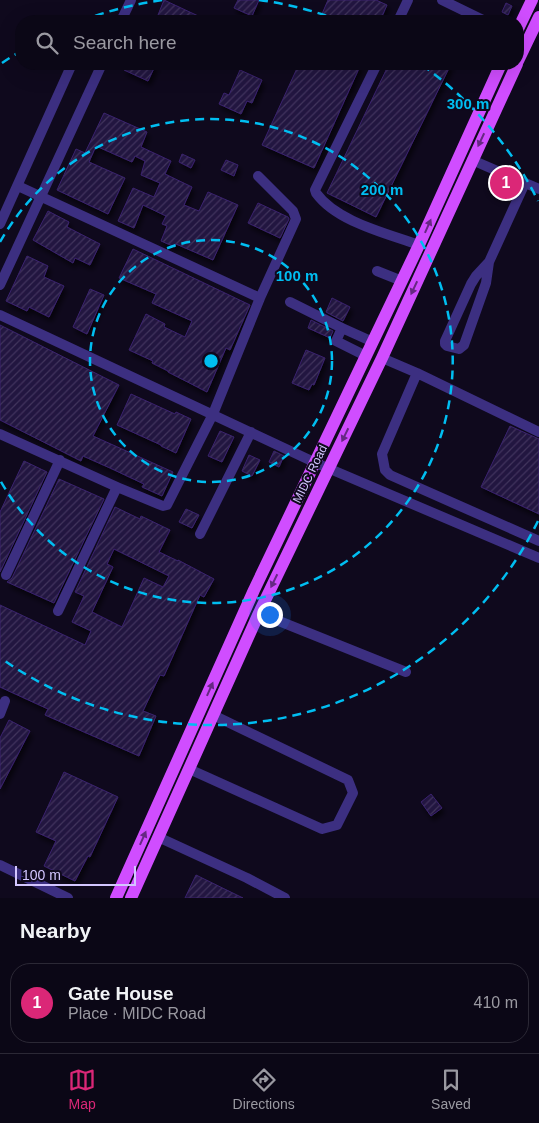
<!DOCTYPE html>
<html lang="en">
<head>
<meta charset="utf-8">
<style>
  :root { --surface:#0b0716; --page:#14101f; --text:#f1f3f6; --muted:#9a99a1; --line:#2b2835; --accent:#db2777 }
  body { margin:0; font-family:Helvetica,sans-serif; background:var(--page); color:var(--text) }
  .scale { position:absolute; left:15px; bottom:12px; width:121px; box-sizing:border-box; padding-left:5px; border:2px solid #d3c6ff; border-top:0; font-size:14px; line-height:18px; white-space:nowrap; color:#d3c6ff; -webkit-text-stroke:4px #0f091d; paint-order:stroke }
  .you { position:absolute; left:269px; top:614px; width:18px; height:18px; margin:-12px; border:4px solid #fff; border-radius:50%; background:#1a73e8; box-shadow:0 0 0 8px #1a73e833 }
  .badge { display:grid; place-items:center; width:32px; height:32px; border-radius:50%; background:var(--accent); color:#fff; font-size:16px; font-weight:700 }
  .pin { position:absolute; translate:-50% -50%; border:2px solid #fff; box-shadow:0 1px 5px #0006 }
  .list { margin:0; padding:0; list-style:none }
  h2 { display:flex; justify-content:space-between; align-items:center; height:65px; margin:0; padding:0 20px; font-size:21px }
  h2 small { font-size:16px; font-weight:400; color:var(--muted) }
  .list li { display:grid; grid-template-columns:32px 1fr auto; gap:15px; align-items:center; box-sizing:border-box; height:80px; margin:0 10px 10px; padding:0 10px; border:1px solid var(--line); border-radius:20px }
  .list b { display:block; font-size:19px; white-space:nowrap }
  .list p { margin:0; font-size:16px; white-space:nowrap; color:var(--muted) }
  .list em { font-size:16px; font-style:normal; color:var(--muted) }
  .icon { flex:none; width:28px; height:28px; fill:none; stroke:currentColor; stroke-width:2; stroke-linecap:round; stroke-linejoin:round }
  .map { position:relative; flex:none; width:539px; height:898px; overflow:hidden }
  .search { position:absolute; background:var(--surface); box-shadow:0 5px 20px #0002; left:15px; right:15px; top:15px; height:55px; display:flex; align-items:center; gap:12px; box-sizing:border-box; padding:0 18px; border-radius:20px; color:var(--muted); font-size:19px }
  .sheet { height:155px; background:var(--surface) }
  nav { display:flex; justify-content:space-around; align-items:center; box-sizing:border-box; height:70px; border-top:1px solid var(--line); background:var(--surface); font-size:14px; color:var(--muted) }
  nav a { display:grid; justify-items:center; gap:2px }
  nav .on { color:var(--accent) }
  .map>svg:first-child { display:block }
  .building { fill:url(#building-hatch); stroke:#3a236e; fill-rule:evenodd; filter:url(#shadow) }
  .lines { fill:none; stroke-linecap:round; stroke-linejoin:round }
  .minor { stroke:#3c2f81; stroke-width:10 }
  .major { stroke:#d04dff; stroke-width:12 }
  .oneway { fill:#662883 }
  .ring { fill:none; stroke:#00bef1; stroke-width:2.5; stroke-dasharray:9 6 }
  .labels { text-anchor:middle; stroke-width:4; stroke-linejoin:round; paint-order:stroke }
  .street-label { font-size:12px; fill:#d3c6ff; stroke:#0f091d }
  .centre { fill:#00bef1; stroke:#0f091d; stroke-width:2.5 }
  .ring-label { font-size:15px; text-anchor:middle; font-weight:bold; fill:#00bef1; stroke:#0f091d; stroke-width:4; stroke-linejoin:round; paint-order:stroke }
</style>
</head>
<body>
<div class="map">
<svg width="539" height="898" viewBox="0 0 539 898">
  <defs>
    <pattern id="building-hatch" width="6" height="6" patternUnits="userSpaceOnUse" patternTransform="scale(1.25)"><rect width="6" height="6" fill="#221440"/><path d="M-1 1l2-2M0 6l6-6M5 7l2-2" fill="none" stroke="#41355d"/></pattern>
    <filter id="shadow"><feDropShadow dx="2.5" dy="4.5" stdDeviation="2.5" flood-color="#0009"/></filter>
  </defs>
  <rect width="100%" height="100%" fill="#0f091d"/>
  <!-- building -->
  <path class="building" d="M164 0 209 21H172L158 15Z
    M238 0H259L252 16 234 8Z
    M328 0H376L387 5 380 21H319Z
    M506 3 512 6 508 15 502 12Z
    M127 64H156L148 81 124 70Z
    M299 64H361L314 168 262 145Z
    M389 64H451L376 217 327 193Z
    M240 70 262 80 252 103 247 101 241 114 219 104 224 93 229 95Z
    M104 113 147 132 141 147 171 161 165 174 192 187 184 205 199 211 208 192 238 205 213 260 176 244 175 247 161 241 167 226 162 224 166 216 143 205 134 228 118 221 133 188 154 197 160 183 141 175 145 161 135 156 132 162 96 146 89 162 125 178 108 214 57 190 76 149 85 153Z
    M182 154 195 160 191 168 179 162Z
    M226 160 238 165 234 176 221 170Z
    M503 181 516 186 514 190 501 184Z
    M258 203 288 217 289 219 280 238 248 223Z
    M48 211 69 222 67 227 100 244 90 265 75 258 73 263 33 240Z
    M133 249 250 305 230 350 226 348 207 392 168 372V371L152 363 153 361 129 350 146 314 165 324 164 327 185 337 192 321 152 303 156 294 119 278Z
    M27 256 48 266 44 277 64 286 49 317 29 307 27 311 6 301Z
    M90 289 104 295 87 334 73 327Z
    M332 298 350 307 343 321 326 312Z
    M311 320 333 331 330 338 308 328Z
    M0 325 119 385 93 436 173 472 162 496 142 487 144 484 110 468 83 456 81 461 0 420Z
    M306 350 325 358 314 385 312 384 309 390 292 383Z
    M131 394 175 414 176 412 191 419 176 453 161 446V445L117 425Z
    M510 426 539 439V514L481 487Z
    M220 431 234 437 222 462 208 456Z
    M274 451 284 456 279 467 269 462Z
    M249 455 260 460 252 476 242 471Z
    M24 461 47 472 0 572V512Z
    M59 479 104 499 54 603 7 582 12 578Z
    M115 507 140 519 141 516 170 530 159 552 178 561V560L214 579 204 597 200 595 164 676 160 675 143 711 156 716 139 756 45 715 48 709 0 687V605L85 645 91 631 72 622 84 596 75 592ZM114 549 169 576 163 587 144 578 122 627 92 612 113 567 107 564Z
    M186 509 199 515 192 528 179 522Z
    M9 720 30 731 0 789V738Z
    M64 772 118 797 90 857 88 856 75 881 44 866 56 841 36 832Z
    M431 794 442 808 431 816 421 802Z
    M196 875 243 898H185Z"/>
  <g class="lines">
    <!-- minor -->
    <path class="minor" d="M442 0 485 21
      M121 21 131 0
      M398 21 408 0
      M377 64 315 190 316 193C337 222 386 233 419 245
      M472 160 539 189
      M18 186 260 298
      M0 224 72 64
      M489 262 486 283 464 345 459 349 447 346 445 344V341L471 284 476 276 489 262 525 183
      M377 271 402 281
      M0 285 102 64
      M290 302 342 328
      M0 315 316 463 539 558
      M366 356 336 341 342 328 373 342
      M382 358 417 373 382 454 385 470 390 475 539 541
      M417 373 539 432
      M0 434 117 487 163 506 167 505 213 414 260 298 296 219 293 211 258 176
      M200 534 251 432
      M6 575 60 460
      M58 611 117 487
      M259 613 406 672
      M0 714 5 701
      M189 769 322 829 337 825 353 793 348 780 213 715
      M158 837 247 878 285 898
      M0 865 68 898"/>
    <!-- major -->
    <path class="major" d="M518 29 532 0
      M518 61 539 17
      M116 898 254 590 419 245 501 64
      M131 898 259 613 382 358 517 64"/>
  </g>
  <!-- one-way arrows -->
  <defs><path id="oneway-solid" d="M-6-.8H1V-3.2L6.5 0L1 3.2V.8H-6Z" transform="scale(1.25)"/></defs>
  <g class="oneway">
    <use href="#oneway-solid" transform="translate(481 140) rotate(115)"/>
    <use href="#oneway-solid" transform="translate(428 226) rotate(-66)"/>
    <use href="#oneway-solid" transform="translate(414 288) rotate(115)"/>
    <use href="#oneway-solid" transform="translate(345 435) rotate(116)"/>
    <use href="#oneway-solid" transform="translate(274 581) rotate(116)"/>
    <use href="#oneway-solid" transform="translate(210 689) rotate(-66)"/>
    <use href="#oneway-solid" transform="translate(143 838) rotate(-66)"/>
  </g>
  <!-- distance rings -->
  <g class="ring">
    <circle cx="211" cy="361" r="121"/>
    <path d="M0 242A242 242 0 1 1 0 480"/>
    <path d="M538 521A364 364 0 0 1 2 659M2 63A364 364 0 0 1 21 51M81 21A364 364 0 0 1 163 0M259 0A364 364 0 0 1 341 21M422 65A364 364 0 0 1 538 201"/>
  </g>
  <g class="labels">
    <!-- street labels -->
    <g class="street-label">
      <text transform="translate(310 474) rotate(-64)" y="4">MIDC Road</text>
    </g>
  </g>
  <circle cx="211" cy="361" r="8" class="centre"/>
  <g class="ring-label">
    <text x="468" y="109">300 m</text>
    <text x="382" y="195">200 m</text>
    <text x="297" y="281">100 m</text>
  </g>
</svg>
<div class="scale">100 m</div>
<div class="you"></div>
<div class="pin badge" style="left:506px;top:183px">1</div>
<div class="search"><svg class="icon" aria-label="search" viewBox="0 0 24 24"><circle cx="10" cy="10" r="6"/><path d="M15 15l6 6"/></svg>Search here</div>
</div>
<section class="sheet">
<h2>Nearby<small></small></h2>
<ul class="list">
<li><span class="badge">1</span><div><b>Gate House</b><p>Place · MIDC Road</p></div><em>410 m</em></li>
</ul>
</section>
<nav>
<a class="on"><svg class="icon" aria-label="map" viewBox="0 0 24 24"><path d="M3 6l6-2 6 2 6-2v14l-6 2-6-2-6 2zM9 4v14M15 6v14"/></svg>Map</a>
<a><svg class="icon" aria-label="directions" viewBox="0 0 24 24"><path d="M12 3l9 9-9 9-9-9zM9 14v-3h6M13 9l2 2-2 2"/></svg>Directions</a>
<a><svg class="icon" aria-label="saved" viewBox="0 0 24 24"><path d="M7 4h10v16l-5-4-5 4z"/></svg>Saved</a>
</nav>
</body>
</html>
